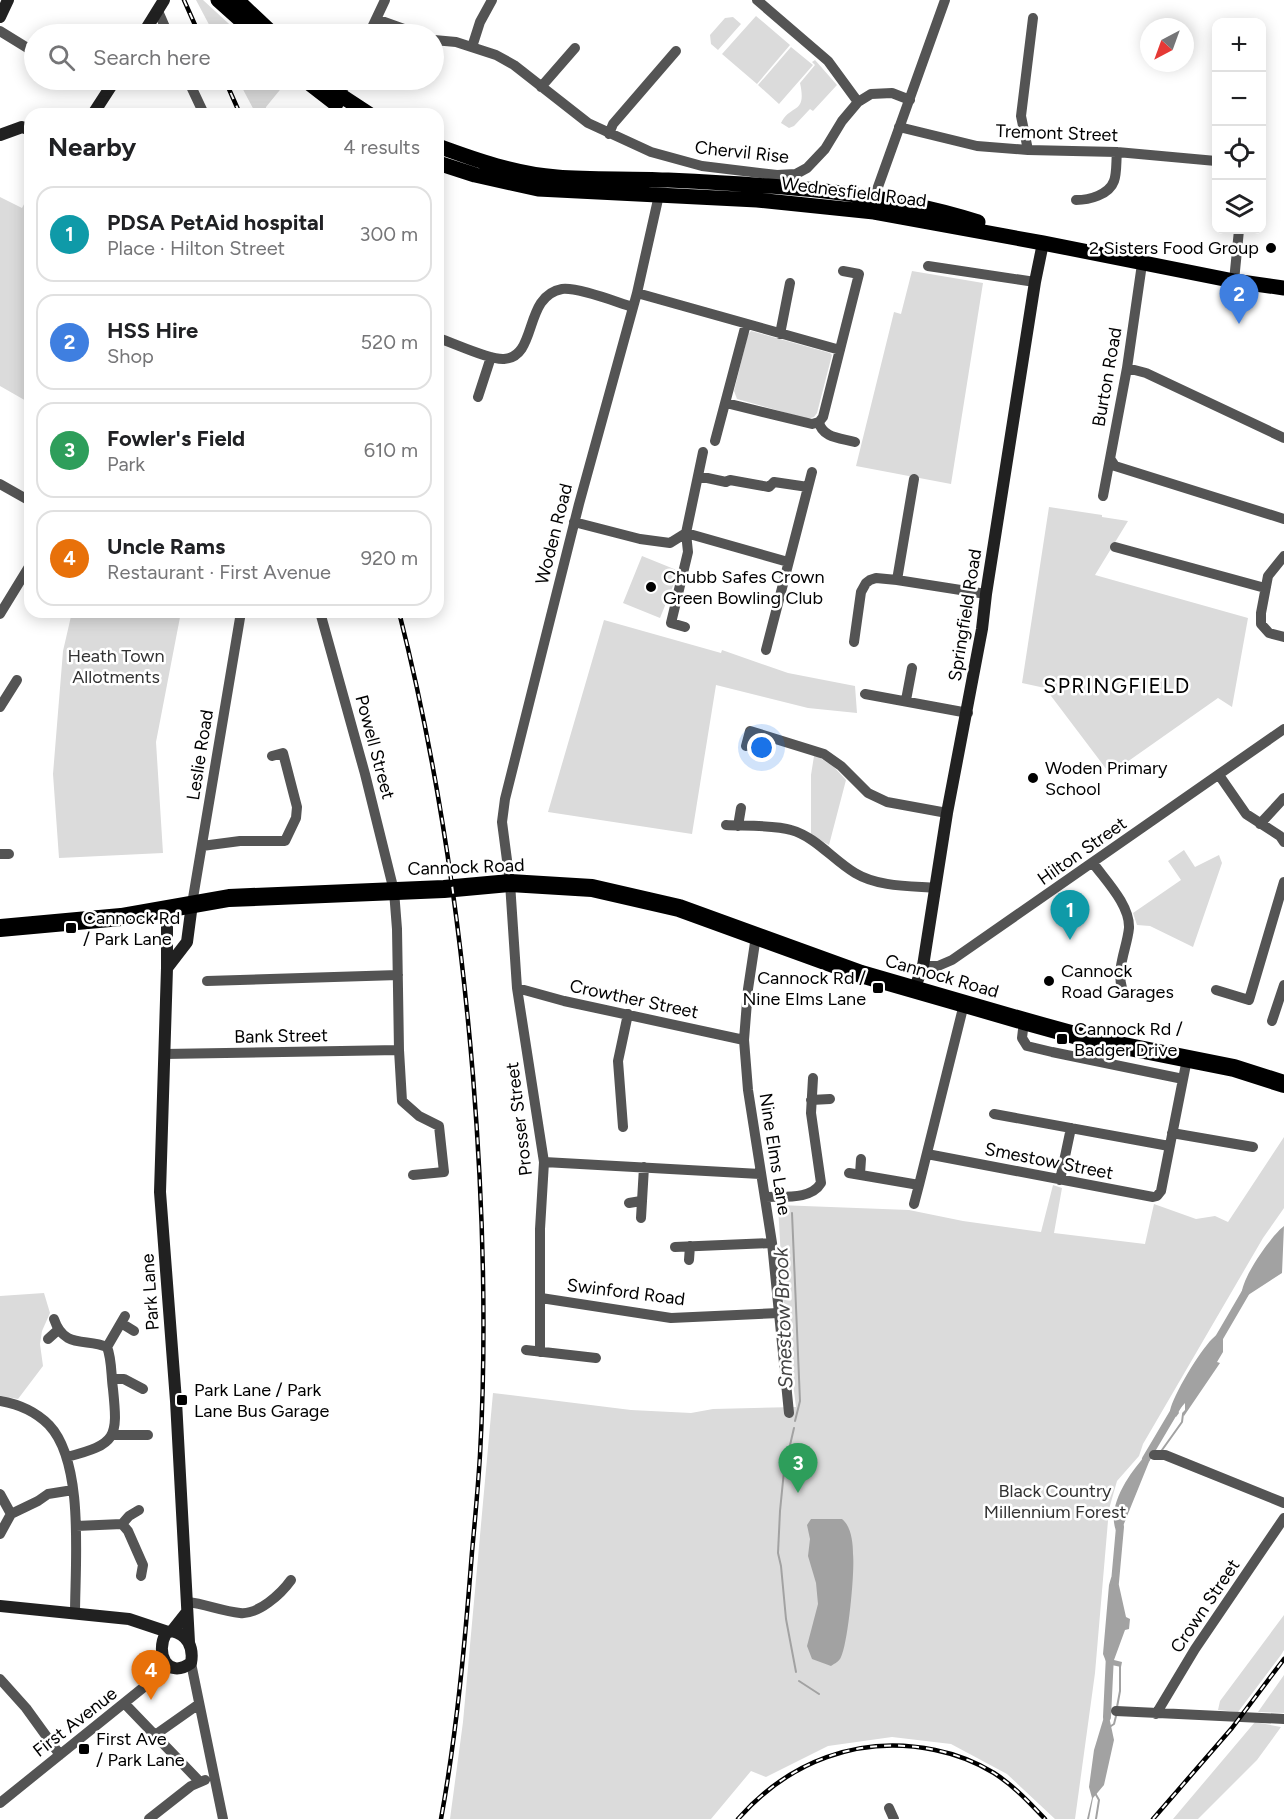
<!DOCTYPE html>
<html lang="en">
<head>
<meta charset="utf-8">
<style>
  :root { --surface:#fff; --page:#f6f6f6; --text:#202124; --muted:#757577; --line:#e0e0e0; --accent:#2563eb }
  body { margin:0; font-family:Figtree,sans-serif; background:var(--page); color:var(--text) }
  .controls { position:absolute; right:18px; top:18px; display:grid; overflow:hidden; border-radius:12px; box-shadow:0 3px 15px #0003 }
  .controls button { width:54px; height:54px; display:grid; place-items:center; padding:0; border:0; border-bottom:2px solid var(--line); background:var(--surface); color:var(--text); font:30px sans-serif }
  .compass { position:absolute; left:1140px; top:18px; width:54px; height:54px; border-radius:50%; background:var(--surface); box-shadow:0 3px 15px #0003; rotate:221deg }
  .you { position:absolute; left:762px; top:748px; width:21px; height:21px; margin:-15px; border:4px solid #fff; border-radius:50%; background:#1a73e8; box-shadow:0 0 0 9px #1a73e833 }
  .badge { display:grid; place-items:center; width:39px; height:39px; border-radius:50%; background:var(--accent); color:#fff; font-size:20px; font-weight:700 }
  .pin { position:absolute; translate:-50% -50px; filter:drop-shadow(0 2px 3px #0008) }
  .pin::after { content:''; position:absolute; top:32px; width:21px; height:18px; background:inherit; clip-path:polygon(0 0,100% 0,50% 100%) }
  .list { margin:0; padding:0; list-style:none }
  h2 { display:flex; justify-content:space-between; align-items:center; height:78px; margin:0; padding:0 24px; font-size:26px }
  h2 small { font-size:20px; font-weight:400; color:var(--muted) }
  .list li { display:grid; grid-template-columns:39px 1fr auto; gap:18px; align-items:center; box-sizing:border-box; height:96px; margin:0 12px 12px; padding:0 12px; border:2px solid var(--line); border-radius:18px }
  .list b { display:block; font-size:22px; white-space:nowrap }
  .list p { margin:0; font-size:20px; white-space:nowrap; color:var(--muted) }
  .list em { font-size:20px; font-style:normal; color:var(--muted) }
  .icon { flex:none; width:33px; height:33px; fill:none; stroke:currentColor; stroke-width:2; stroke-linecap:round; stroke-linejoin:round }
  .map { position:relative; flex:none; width:1284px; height:1819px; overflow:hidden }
  .search { position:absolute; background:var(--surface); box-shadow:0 3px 15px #0003; left:24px; top:24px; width:420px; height:66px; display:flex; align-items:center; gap:15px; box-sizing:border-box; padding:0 21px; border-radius:33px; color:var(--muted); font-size:22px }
  .panel { position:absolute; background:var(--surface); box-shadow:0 3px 15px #0003; left:24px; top:108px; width:420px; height:510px; border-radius:18px }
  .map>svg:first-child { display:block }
  .green { fill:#dbdbdb }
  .water { fill:#a2a2a2 }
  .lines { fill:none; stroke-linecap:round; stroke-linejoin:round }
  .stream { stroke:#a2a2a2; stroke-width:2 }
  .canal { stroke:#a2a2a2; stroke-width:8 }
  .street { stroke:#545454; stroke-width:10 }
  .secondary { stroke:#212121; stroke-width:12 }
  .primary { stroke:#000; stroke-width:15 }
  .highway { stroke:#000; stroke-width:18 }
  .rail-casing { stroke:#000; stroke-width:4.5 }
  .rail { stroke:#fff; stroke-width:2; stroke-dasharray:7; stroke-linecap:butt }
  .poi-dot { fill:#000; stroke:#fff; stroke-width:2 }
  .labels { text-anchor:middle; stroke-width:5; stroke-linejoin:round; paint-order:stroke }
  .street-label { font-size:18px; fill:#000; stroke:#fff }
  .poi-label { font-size:18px; fill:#000; stroke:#fff; text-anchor:start }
  .park-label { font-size:18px; fill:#323232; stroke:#fff }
  .water-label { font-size:20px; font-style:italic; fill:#434343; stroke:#fff }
  .quarter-label { font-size:21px; letter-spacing:1.5px; fill:#000; stroke:#fff }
</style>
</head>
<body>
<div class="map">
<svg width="1284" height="1819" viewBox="0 0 1284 1819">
  <rect width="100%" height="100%" fill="#fff"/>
  <!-- green -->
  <path class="green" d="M196 0H203L240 34H214Z
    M756 16 790 45 757 84 722 54Z
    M733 17 741 24 718 50 711 44 710 35 725 18Z
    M791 47 813 65 779 104 758 85Z
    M815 60 837 85 813 111 810 109 794 126 789 128 781 123C791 103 807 115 800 83L815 65 812 62Z
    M238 80H288L266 107 265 114H256Z
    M30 193V400L28 402 0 386V197L22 208Z
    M912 271 983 283 951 484 856 466 894 312 901 314Z
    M751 331 830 353 832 355 817 413 814 417 808 419 737 399 734 391 748 334Z
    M1049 507 1102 515V517L1128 521 1095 575 1248 618 1232 707 1218 698 1110 774 1045 688 1022 683Z
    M642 556 679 571 660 618 623 603Z
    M72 612H181L156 742 163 853 59 858 53 774 63 651Z
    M604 620 721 653 722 650 788 673 855 686 857 713 808 708 716 685 692 834 548 812Z
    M816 755 834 767 846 780 829 845 811 835V775L814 756Z
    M1184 850 1195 867 1219 855 1222 863 1193 947 1150 926 1137 925 1133 913 1181 880 1168 861Z
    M1284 1137V1208L1263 1238 1143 1444 1139 1456 1117 1481 1109 1509 1095 1673 1075 1819H1055L1007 1774 951 1744 892 1737 828 1746 766 1777 751 1771 711 1819H450L463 1722 493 1393 631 1410 691 1413 713 1409 796 1407 784 1312 778 1205 909 1210 963 1221 1041 1232 1053 1185 1062 1188 1054 1233 1145 1244 1154 1204 1196 1219 1215 1216 1228 1222Z
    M44 1293 50 1313 42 1331 40 1344 43 1366 18 1399 0 1396V1296Z
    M1284 1615V1650L1281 1655 1238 1712 1218 1710 1220 1701Z
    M1284 1675V1713L1258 1712Z
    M1255 1722 1281 1727 1257 1760 1198 1819H1173Z"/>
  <!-- water -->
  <path class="water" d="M1284 1226 1282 1273 1242 1299C1237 1283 1271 1236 1284 1226Z
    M1223 1330V1352L1217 1362 1220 1363 1184 1416 1182 1413 1185 1410V1403L1178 1411 1179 1413 1176 1417 1170 1411C1173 1395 1200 1351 1212 1339 1215 1336 1219 1333 1223 1330Z
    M1150 1452 1151 1457 1119 1536C1102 1511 1130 1472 1147 1454Z
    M811 1519H842C851 1526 853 1542 853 1554 855 1571 848 1643 841 1657 839 1662 835 1663 831 1666L812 1659 807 1646 818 1604 816 1583 808 1556 810 1539 807 1525Z
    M1116 1572 1126 1617 1130 1619 1129 1629 1125 1630 1114 1660 1122 1662 1121 1667 1107 1664 1103 1654 1109 1585 1111 1578Z
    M1107 1707 1114 1740 1104 1785 1093 1798 1089 1819H1087L1092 1798 1089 1787 1094 1750Z"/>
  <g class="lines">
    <!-- stream -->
    <path class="stream" d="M792 1213 800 1401 795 1421
      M794 1428 784 1471 780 1511 778 1553 781 1566 786 1619 796 1672
      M1162 1450 1182 1422 1183 1414
      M799 1681 819 1694
      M1117 1707 1120 1691V1666
      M1108 1728 1114 1724 1116 1716
      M1095 1793 1099 1800 1096 1819"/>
    <!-- canal -->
    <path class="canal" d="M1219 1338 1247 1290
      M1146 1459 1178 1405
      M1115 1582 1120 1527
      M1107 1717 1110 1655"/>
    <!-- street -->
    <path class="street" d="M757 0 828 61 858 102
      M158 11 168 34
      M376 19 418 34
      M0 31 34 52
      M369 34 385 0
      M434 40 456 42 496 55 514 65 588 123 651 152 702 166 777 175 796 174 807 168 825 149 842 121 858 102 871 94 892 93 910 100
      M472 47 480 22 492 0
      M188 80 204 114
      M541 87 575 48
      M340 95 348 80
      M899 127 977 146 1028 150 1117 152 1216 161
      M609 134 613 124 676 51
      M1028 150 1021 116 1033 18
      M874 198 945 0
      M1076 200C1089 200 1109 195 1114 181 1117 173 1116 161 1117 152
      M928 266 1035 282
      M1234 281 1239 230
      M637 293 840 350
      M780 334 790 283
      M438 338C454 343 489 360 504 359 538 357 523 296 562 289 578 287 616 302 633 307
      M1127 368 1146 373 1284 438
      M478 397 491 357
      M726 403 812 424 819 422 823 417 859 274 843 271
      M819 422C822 438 841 438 855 442
      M715 441 746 324
      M1111 460 1115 466 1284 519
      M698 476 726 482 730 480 769 487 774 482 808 487
      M0 484 30 501
      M1103 496 1127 368 1142 264
      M574 522 640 539 670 543 686 533 788 562
      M1115 547 1265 588
      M1284 556 1268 576 1261 613V624L1269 633 1284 637
      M897 580 914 479
      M320 612 365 774 394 891 397 929 399 1050 402 1101 419 1116 439 1126 444 1172 413 1175
      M0 614 30 565
      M685 627 671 623 688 552 686 533 703 452
      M854 642 861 592 866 583 870 580 876 578 897 580 986 594
      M766 650 812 472
      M865 694 968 713
      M906 700 912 668
      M0 707 17 680
      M746 746 750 731 824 754 841 766 868 793 887 802 947 813
      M1219 775 1246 814 1280 836 1284 842
      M1260 824 1284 798
      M726 825C743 826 776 825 791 830 816 837 833 860 855 873 878 887 911 886 936 888
      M738 826 741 808
      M202 846 240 841H285L296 818 297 807 283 753 272 756
      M0 854H9
      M1093 863C1106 881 1130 905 1129 928 1127 948 1116 968 1122 988
      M192 904 241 612
      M756 936 748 989 744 1040 748 1090 772 1243 789 1413
      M923 966H938L952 960 1284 729
      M207 981 398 975
      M517 988 564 1001 744 1040
      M1216 990 1249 1000 1284 882
      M1024 1021 1022 1038 1027 1046 1052 1052 1183 1079
      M1272 1021 1284 985
      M164 1054 399 1050
      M811 1100 830 1099
      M994 1114 1169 1146
      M623 1127 618 1061 628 1014
      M1172 1133 1253 1147
      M927 1154 1153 1197 1157 1196 1161 1191 1187 1059
      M544 1162 760 1174
      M849 1173 919 1185 964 1004
      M860 1174 861 1159
      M1060 1180 1071 1128
      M765 1197C784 1196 811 1200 821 1183L811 1113 813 1078
      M629 1203 641 1201
      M914 1204 919 1185
      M641 1218 644 1167
      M675 1247 772 1243
      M689 1260 690 1246
      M541 1298 671 1318 779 1313
      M54 1319C64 1349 86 1338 107 1347 112 1359 111 1376 113 1389 118 1438 117 1444 67 1457
      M121 1323 134 1331
      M48 1339 58 1330
      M107 1347 125 1316
      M526 1350 596 1358
      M540 1352V1229L544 1162 517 988 510 883 502 822 505 799 579 504 637 293 659 195
      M112 1379H124L143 1389
      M0 1401C18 1404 35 1411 49 1425 85 1463 75 1564 75 1614
      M112 1435H148
      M1154 1455H1165L1284 1503
      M0 1494 11 1514 0 1534
      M11 1514 38 1501 48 1494 73 1490
      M122 1524 129 1516 139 1510
      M76 1526 122 1524 128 1531 143 1565 141 1576
      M188 1602C205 1604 222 1611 240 1613 258 1615 281 1594 291 1580
      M191 1663 223 1819
      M0 1679 26 1708 60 1755
      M125 1704 200 1782
      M1116 1711 1284 1719
      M1156 1714 1195 1649 1284 1518
      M155 1735 199 1704
      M0 1803 170 1666
      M889 1808 894 1819
      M149 1819 191 1786 205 1780"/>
    <!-- secondary -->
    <path class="secondary" d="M0 17 8 0
      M143 34 164 0
      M93 114 115 80
      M0 135 22 127 30 130
      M167 909V968L160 1192 176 1401 189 1642
      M167 968 187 942 192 904
      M914 990 923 966 947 813 982 629 986 594 1035 282 1043 243
      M0 1606 129 1619 168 1632
      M172 1631C187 1634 194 1647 191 1663 167 1680 155 1653 166 1633L172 1631 187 1612"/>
    <!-- primary -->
    <path class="primary" d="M218 0 256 34
      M237 0 273 34
      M305 80 336 104
      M322 80 340 95 369 114
      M438 146C476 160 516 174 557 177 593 180 630 178 666 180 770 185 878 190 978 222
      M438 163 475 175 538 189 757 200 874 212 1043 243 1234 281 1284 288"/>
    <!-- highway -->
    <path class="highway" d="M0 928 121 917 229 898 444 889 510 883 592 888 679 908 861 974 1024 1021 1089 1039 1234 1068 1284 1084"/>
    <!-- rail casing -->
    <g class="rail-casing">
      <path id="rail" d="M184 0 199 34
        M225 80 240 114
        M399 612C438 765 460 919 473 1076 483 1202 487 1329 480 1455 478 1487 475 1520 472 1552 465 1642 457 1731 441 1819
        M738 1819C788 1762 859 1734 935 1750 955 1754 976 1762 994 1773 1014 1786 1029 1802 1045 1819
        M1153 1819 1232 1728 1284 1659"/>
    </g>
    <!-- rail -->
    <use href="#rail" class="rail"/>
  </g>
  <!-- markers -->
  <g class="poi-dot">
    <circle cx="1271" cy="248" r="6"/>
    <circle cx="651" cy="587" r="6"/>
    <circle cx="1033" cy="778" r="6"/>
    <rect x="65" y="922" width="12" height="12" rx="3"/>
    <circle cx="1049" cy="981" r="6"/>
    <rect x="872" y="982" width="12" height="12" rx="3"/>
    <rect x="1056" y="1033" width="12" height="12" rx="3"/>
    <rect x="176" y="1394" width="12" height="12" rx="3"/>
    <rect x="78" y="1743" width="12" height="12" rx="3"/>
  </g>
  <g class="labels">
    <!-- street labels -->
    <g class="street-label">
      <text transform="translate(1057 133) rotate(2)" y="6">Tremont Street</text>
      <text transform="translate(742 152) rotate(6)" y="6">Chervil Rise</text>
      <text transform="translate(854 192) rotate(7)" y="6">Wednesfield Road</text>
      <text transform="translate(1107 377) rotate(-80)" y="6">Burton Road</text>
      <text transform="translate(554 534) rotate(-76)" y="6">Woden Road</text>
      <text transform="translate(965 615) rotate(-81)" y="6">Springfield Road</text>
      <text transform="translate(375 747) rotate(75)" y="6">Powell Street</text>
      <text transform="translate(200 755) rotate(-81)" y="6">Leslie Road</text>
      <text transform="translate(1082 851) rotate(-35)" y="6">Hilton Street</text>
      <text transform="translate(466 867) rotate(-2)" y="6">Cannock Road</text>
      <text transform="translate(942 976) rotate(16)" y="6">Cannock Road</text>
      <text transform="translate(634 999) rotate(12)" y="6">Crowther Street</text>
      <text transform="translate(281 1036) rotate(-1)" y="6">Bank Street</text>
      <text transform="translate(519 1119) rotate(-97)" y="6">Prosser Street</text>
      <text transform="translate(775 1154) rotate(81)" y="6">Nine Elms Lane</text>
      <text transform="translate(1049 1161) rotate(11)" y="6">Smestow Street</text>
      <text transform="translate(150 1292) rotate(-94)" y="6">Park Lane</text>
      <text transform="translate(626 1292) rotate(7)" y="6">Swinford Road</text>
      <text transform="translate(1205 1606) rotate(-56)" y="6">Crown Street</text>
      <text transform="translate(75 1722) rotate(-38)" y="6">First Avenue</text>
    </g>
    <!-- poi labels -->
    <g class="poi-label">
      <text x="1259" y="254" text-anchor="end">2 Sisters Food Group</text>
      <text x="663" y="583">Chubb Safes Crown<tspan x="663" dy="21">Green Bowling Club</tspan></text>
      <text x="1045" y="774">Woden Primary<tspan x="1045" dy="21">School</tspan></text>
      <text x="83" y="924">Cannock Rd<tspan x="83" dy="21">/ Park Lane</tspan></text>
      <text x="1061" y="977">Cannock<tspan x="1061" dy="21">Road Garages</tspan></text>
      <text x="866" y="984" text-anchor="end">Cannock Rd /<tspan x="866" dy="21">Nine Elms Lane</tspan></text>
      <text x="1074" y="1035">Cannock Rd /<tspan x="1074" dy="21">Badger Drive</tspan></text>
      <text x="194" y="1396">Park Lane / Park<tspan x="194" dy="21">Lane Bus Garage</tspan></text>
      <text x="96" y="1745">First Ave<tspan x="96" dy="21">/ Park Lane</tspan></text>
    </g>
    <!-- park labels -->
    <g class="park-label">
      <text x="116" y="662">Heath Town<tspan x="116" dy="21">Allotments</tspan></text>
      <text x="1055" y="1497">Black Country<tspan x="1055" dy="21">Millennium Forest</tspan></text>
    </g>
    <!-- water labels -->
    <g class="water-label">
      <text transform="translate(783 1318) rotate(-92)" y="7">Smestow Brook</text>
    </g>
    <!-- quarter labels -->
    <g class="quarter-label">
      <text x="1117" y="693">SPRINGFIELD</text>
    </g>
  </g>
</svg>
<div class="controls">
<button>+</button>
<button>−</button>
<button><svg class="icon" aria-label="locate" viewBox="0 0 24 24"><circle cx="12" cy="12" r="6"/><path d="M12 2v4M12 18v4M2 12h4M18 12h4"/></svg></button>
<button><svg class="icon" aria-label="layers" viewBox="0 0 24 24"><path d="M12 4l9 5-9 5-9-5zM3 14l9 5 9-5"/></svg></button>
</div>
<svg class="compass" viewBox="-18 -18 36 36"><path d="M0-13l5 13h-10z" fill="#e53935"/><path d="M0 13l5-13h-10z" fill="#757577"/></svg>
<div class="you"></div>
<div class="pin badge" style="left:1070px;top:940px;background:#0f9aa8">1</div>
<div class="pin badge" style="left:1239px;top:324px;background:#3f7fe0">2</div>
<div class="pin badge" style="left:798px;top:1493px;background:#2e9e5b">3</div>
<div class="pin badge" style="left:151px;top:1700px;background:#e8710a">4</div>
<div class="search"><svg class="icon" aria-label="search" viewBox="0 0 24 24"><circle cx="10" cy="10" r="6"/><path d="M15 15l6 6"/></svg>Search here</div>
<section class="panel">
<h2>Nearby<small>4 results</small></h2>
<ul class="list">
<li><span class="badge" style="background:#0f9aa8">1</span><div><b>PDSA PetAid hospital</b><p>Place · Hilton Street</p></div><em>300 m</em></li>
<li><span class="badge" style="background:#3f7fe0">2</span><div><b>HSS Hire</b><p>Shop</p></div><em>520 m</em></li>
<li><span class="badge" style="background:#2e9e5b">3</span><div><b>Fowler's Field</b><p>Park</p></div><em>610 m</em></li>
<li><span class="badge" style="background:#e8710a">4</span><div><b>Uncle Rams</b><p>Restaurant · First Avenue</p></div><em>920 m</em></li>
</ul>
</section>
</div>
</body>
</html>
